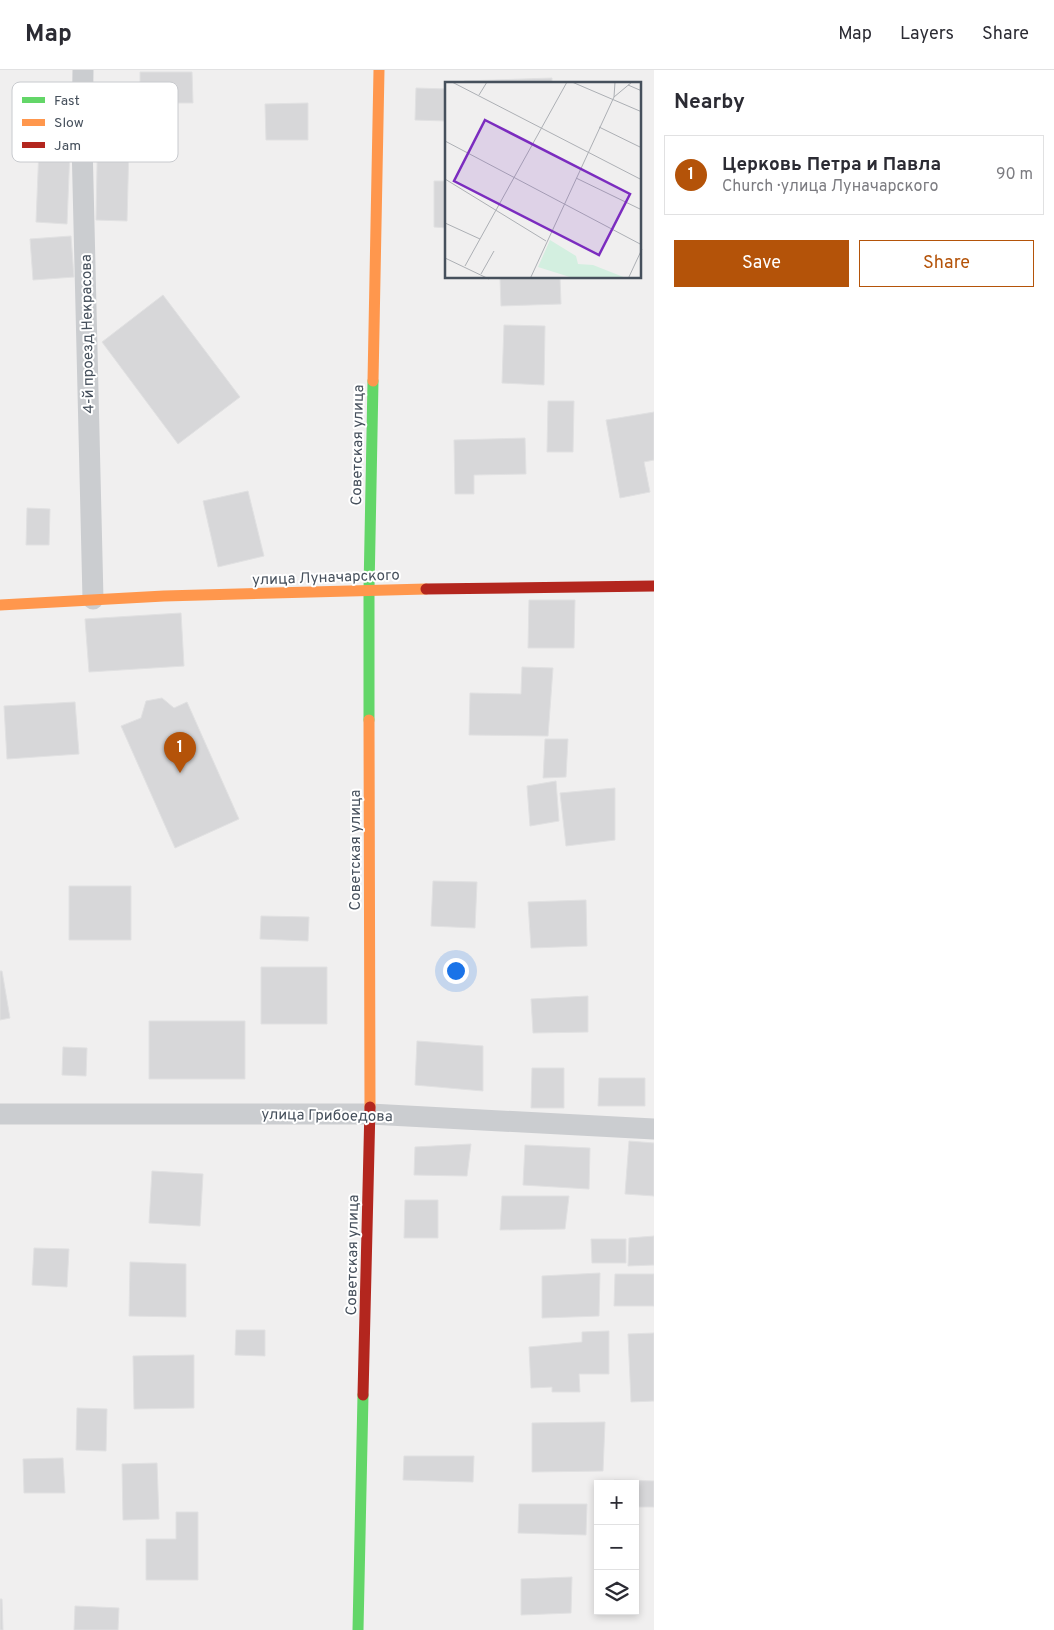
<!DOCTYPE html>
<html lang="en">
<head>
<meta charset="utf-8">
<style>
  :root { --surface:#fff; --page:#f7f7f7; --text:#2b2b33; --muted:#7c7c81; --line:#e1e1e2; --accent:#b45309 }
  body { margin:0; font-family:Overpass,sans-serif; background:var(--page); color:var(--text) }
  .controls { position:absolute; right:15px; bottom:15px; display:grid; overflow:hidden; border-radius:0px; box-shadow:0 2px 8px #0003 }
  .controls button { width:45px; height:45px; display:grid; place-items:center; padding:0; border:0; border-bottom:1px solid var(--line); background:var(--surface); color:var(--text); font:25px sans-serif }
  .you { position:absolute; left:455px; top:900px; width:18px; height:18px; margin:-12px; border:4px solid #fff; border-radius:50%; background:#1a73e8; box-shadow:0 0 0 8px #1a73e833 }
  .badge { display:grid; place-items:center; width:32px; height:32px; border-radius:50%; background:var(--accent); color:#fff; font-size:16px; font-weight:700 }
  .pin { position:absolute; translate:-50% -41px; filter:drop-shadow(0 1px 2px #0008) }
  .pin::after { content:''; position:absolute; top:26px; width:18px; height:15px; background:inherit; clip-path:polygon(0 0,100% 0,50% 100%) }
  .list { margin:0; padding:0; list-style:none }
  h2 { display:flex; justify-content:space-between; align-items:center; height:65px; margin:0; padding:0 20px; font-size:21px }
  h2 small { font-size:16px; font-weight:400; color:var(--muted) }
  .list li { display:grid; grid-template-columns:32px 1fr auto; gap:15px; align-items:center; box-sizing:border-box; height:80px; margin:0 10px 10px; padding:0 10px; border:1px solid var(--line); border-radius:0px }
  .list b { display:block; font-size:19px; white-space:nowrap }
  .list p { margin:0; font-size:16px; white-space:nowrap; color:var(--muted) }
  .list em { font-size:16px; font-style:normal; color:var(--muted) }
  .actions { display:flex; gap:10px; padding:15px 20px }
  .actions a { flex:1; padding:11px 0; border:1px solid var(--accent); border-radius:0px; text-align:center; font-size:18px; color:var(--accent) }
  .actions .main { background:var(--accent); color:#fff }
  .icon { flex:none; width:28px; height:28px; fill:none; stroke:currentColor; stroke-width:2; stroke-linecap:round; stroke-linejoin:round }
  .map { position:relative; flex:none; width:654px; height:1560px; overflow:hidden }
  header { display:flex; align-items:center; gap:30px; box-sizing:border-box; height:70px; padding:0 25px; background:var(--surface); border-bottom:1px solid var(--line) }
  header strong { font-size:24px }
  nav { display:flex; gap:28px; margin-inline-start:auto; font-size:18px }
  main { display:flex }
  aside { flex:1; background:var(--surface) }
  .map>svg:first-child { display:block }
  .building { fill:#d7d7d9; stroke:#e1e1e2 }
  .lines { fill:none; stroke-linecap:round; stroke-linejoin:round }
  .street { stroke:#cbcdd0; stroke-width:21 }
  .fast { stroke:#63d668; stroke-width:11 }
  .slow { stroke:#ff974d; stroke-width:11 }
  .jam { stroke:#b3261e; stroke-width:11 }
  .labels { text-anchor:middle; stroke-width:4; stroke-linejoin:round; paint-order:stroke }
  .street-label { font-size:15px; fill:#46505c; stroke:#fff }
  .inset-road { fill:none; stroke:#acafb4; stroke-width:1 }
  .view { fill:#7b2cbf; fill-opacity:0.15; stroke:#7b2cbf; stroke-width:2.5 }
  .inset-edge { fill:none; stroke:#46505c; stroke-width:2.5 }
  .key { fill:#fff; stroke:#c8cace; stroke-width:1 }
  .key-label { font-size:14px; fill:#46505c }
</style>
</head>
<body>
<header>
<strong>Map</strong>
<nav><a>Map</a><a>Layers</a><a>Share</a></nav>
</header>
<main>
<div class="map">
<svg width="654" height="1560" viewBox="0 0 654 1560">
  <rect width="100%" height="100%" fill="#f0efef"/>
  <!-- building -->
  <path class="building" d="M140 2H192L193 33H140Z
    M552 8V14H465L464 11Z
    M416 18 447 19V51L415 50Z
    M308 33V70H266L265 34Z
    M98 44 154 45V74H129L127 151 96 150Z
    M40 53 71 54 67 154 36 152Z
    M434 111H447V158L434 157Z
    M71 166 74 207 33 210 30 169Z
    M500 208H560L561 234 501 236Z
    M163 225 240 327 178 374 102 272Z
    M504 255 545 256 544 315 502 313Z
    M548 331H574L573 382H547Z
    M654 342V390L644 392 650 422 620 428 606 350Z
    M525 368 526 404 474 405V424H455L454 370Z
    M248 421 264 486 218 497 203 431Z
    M27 438 50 439 49 475H26Z
    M529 530H575L574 578H528Z
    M181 543 184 596 89 602 85 549Z
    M522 597 553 598 548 666 469 665 470 623 521 624Z
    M162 628 174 638 187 632 239 749 175 778 121 656 141 648 146 631Z
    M75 632 79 684 7 689 4 636Z
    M545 669H568L566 707 543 708Z
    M556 711 559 751 530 756 527 716Z
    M615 718V770L566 776 560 723Z
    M433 811 477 812 475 858 431 856Z
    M69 816H131V870H69Z
    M586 830 587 876 531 878 528 832Z
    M261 846 309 847 308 871 260 869Z
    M261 897H327V954H261Z
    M0 901H2L10 948 0 950Z
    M588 926V962L533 963 531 929Z
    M149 951H245V1009H149Z
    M417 971 483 976V1021L415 1015Z
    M63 977 87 978 86 1006 62 1005Z
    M532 998H564V1038H531Z
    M599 1008H645V1036H598Z
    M629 1071 654 1073V1126L625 1124Z
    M471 1074 467 1106 414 1105 415 1077Z
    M525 1075 590 1078 589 1119 523 1115Z
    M152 1101 203 1104 200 1156 149 1153Z
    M502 1126H569L565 1159 500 1160Z
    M405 1130H438V1168H404Z
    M654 1166V1195L628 1196 629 1168Z
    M591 1169H626V1193H592Z
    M34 1178 69 1179 67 1217 32 1215Z
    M130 1192 186 1194V1247L129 1246Z
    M600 1203 599 1246 542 1248V1206Z
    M615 1204H654V1236H614Z
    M236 1260H265V1286L235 1285Z
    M609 1261V1304H579L580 1322H552V1317L531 1318 529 1277 582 1272V1262Z
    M654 1263V1331L631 1332 628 1264Z
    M194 1285V1338L134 1339 133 1286Z
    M77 1338 107 1339 106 1381 76 1380Z
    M605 1352 603 1401 532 1402V1353Z
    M404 1386H474L473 1412 403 1410Z
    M63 1388 65 1423H24L23 1389Z
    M157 1393 159 1449 123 1450 122 1394Z
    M614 1410 654 1411V1437H635V1414H614Z
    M519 1434H587L586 1465 518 1463Z
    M176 1442H198V1510H146V1469H176Z
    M572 1507 571 1543 521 1545V1509Z
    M0 1529H2L3 1560H0Z
    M75 1536 119 1538 118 1560H74Z"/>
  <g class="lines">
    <!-- street -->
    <path class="street" d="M83 0 82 72 93 529
      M0 1044H370L654 1059"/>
    <!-- fast -->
    <path class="fast" d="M369 650V520L373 311
      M358 1560 363 1325"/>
    <!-- slow -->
    <path class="slow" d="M373 311 379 0
      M0 535 164 526 426 519
      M369 650 370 1037"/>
    <!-- jam -->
    <path class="jam" d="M426 519 654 516
      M363 1325 370 1037"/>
  </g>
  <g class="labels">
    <!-- street labels -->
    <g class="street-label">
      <text transform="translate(87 264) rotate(-91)" y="5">4-й проезд Некрасова</text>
      <text transform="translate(357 375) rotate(-89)" y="5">Советская улица</text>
      <text transform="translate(326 507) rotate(-2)" y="5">улица Луначарского</text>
      <text transform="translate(355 780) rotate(-90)" y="5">Советская улица</text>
      <text transform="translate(327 1045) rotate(1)" y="5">улица Грибоедова</text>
      <text transform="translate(352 1185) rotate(-89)" y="5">Советская улица</text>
    </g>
  </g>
  <!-- overview -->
  <g transform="translate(445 12)">
    <rect width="196" height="196" fill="#f0efef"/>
    <path d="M105 158 131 174 133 182 148 183 181 196H128L93 185Z" fill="#d3efe0"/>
    <path class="inset-road" d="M7 0 197 98M127 0 197 30M183 3 197 9M34 13 42 0M169 15 187 0M154 45 197 66M0 59 197 163M131 96 197 128M0 97 101 159M0 141 35 157M0 176 44 197M20 184 122 0M36 192 49 169M85 197 169 15 170 0M183 197 197 167"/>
    <path class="view" d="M40 38 185 112 154 173 9 99Z"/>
    <rect width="196" height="196" class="inset-edge"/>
  </g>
  <!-- legend -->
  <rect x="12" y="12" width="166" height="80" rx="8" class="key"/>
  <rect x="22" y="27" width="23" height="6" fill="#63d668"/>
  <rect x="22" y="49" width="23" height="7" fill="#ff974d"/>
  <rect x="22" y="72" width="23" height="6" fill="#b3261e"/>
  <g class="key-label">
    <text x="54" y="35">Fast</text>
    <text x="54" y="57">Slow</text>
    <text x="54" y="80">Jam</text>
  </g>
</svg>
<div class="controls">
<button>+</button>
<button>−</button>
<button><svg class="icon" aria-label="layers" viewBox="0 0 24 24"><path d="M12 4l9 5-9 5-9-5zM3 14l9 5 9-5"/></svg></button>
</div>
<div class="you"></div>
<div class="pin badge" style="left:180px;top:703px">1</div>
</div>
<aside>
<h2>Nearby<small></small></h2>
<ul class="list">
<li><span class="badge">1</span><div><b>Церковь Петра и Павла</b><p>Church · улица Луначарского</p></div><em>90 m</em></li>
</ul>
<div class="actions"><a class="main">Save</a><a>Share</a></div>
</aside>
</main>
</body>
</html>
